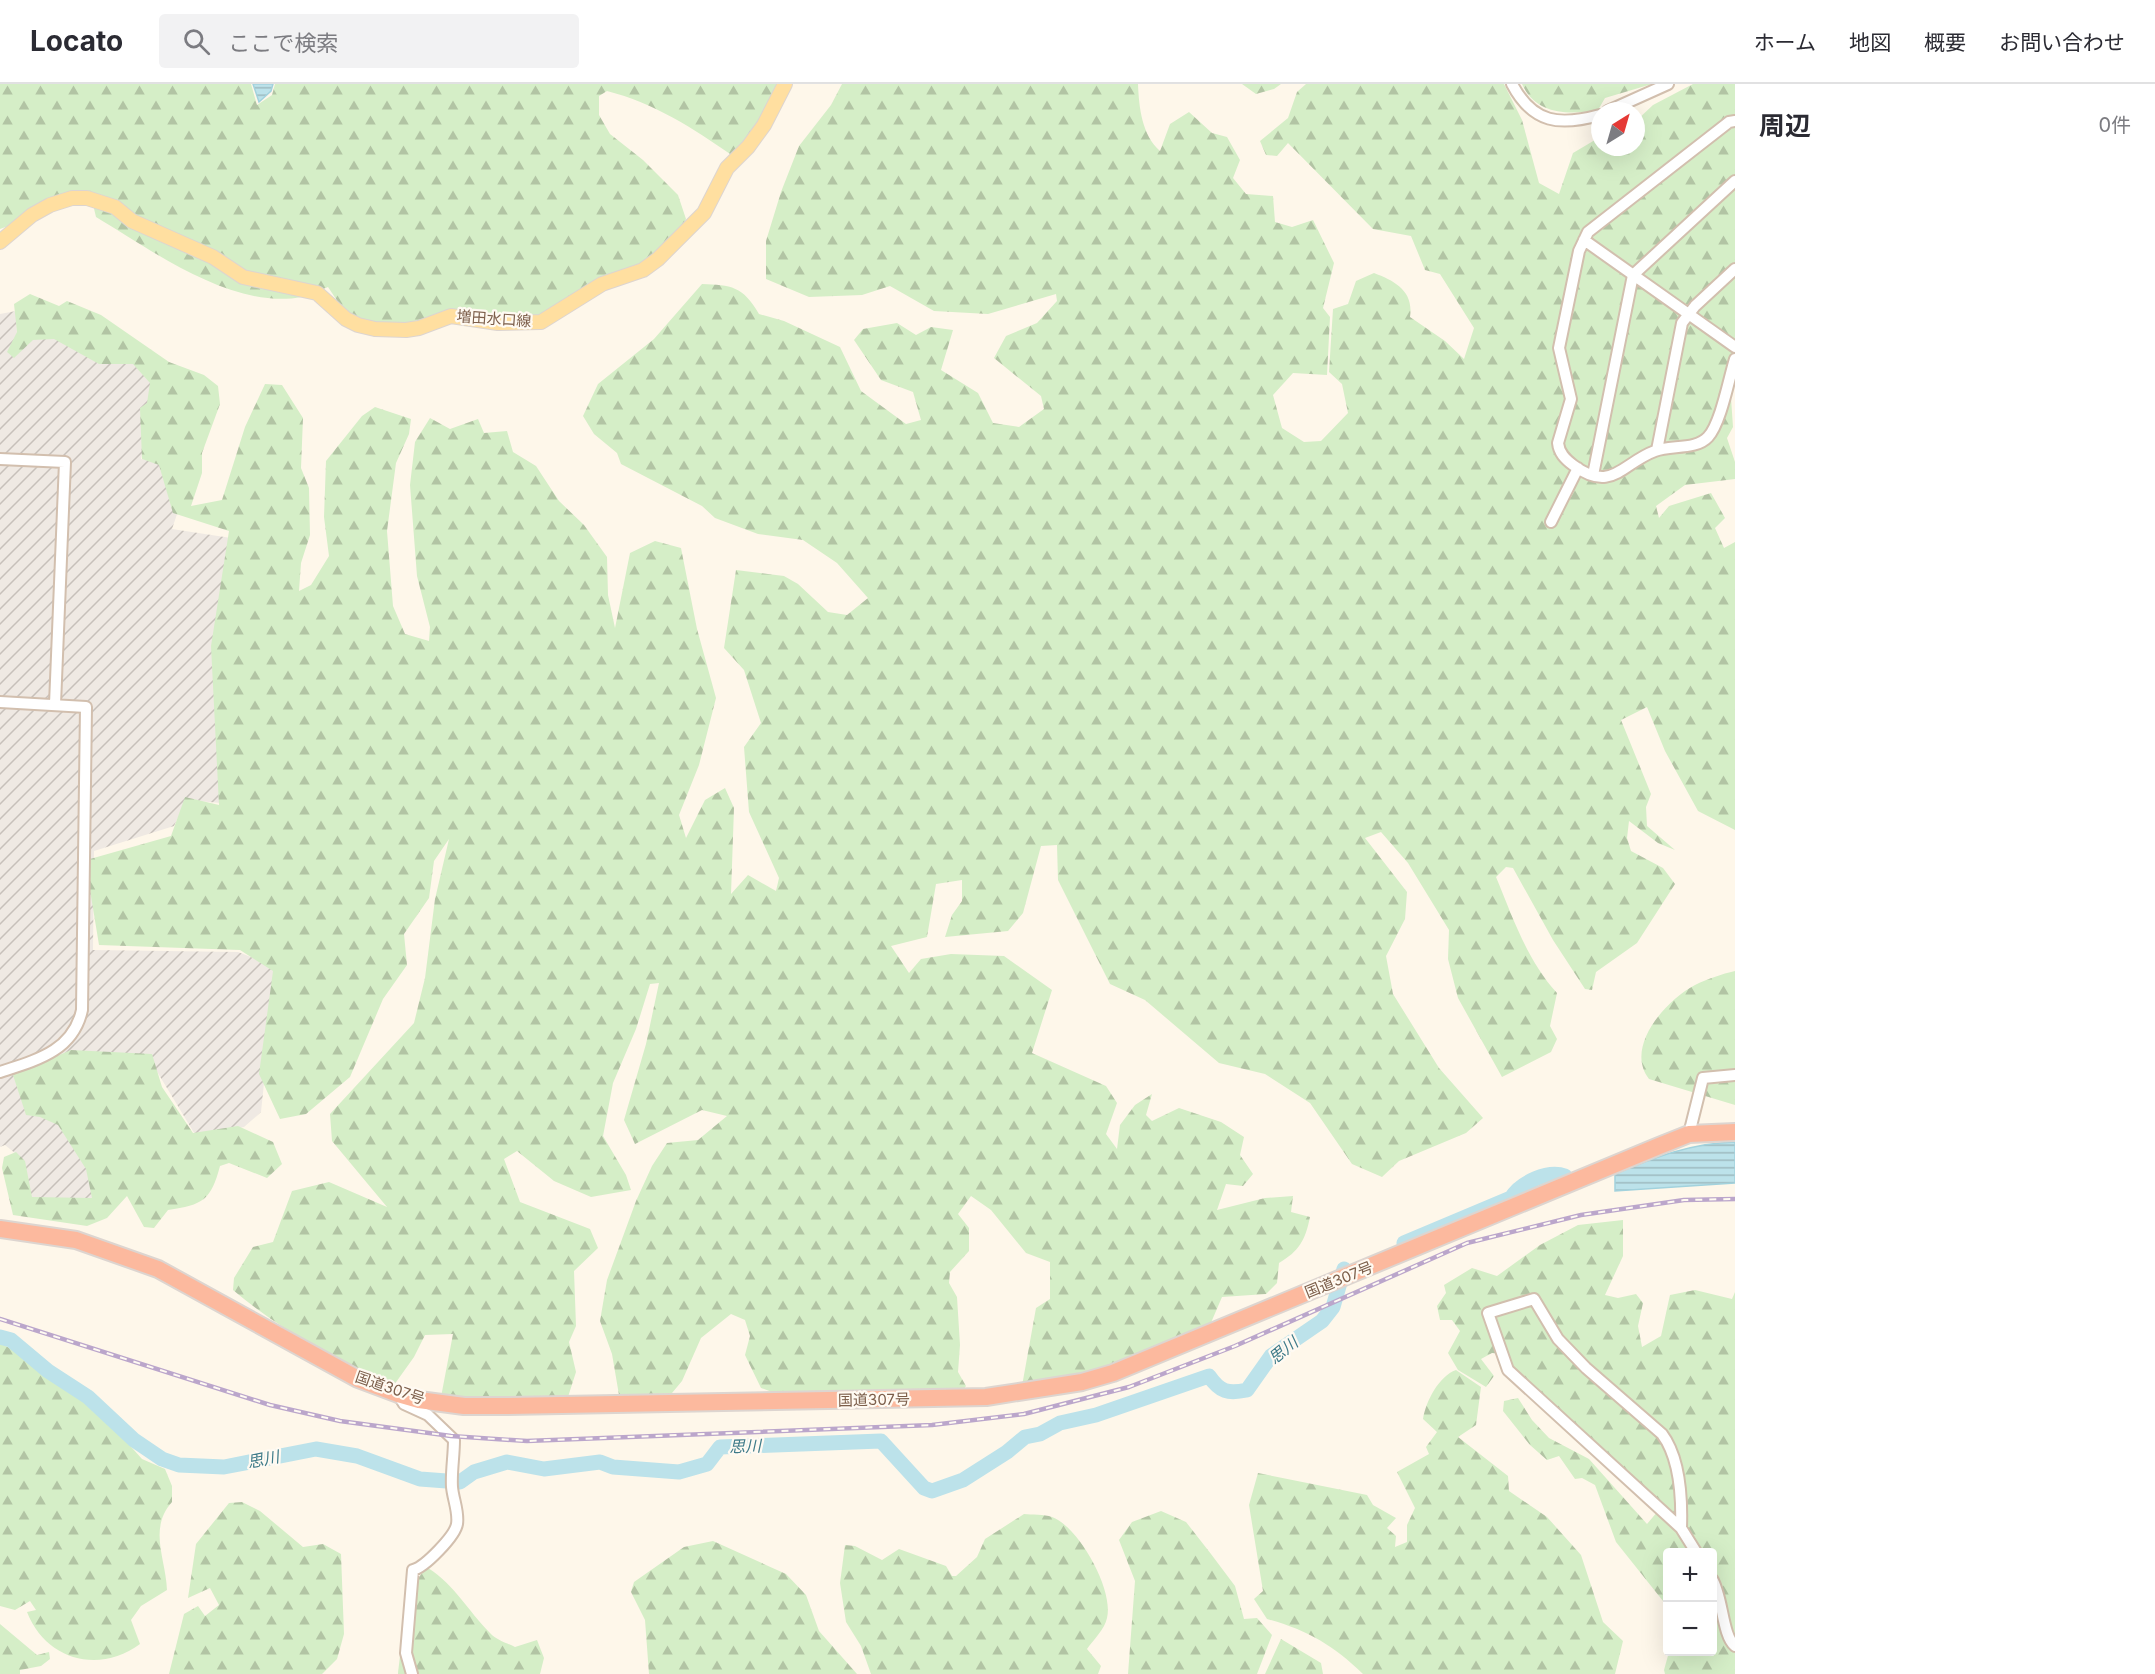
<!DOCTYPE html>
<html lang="ja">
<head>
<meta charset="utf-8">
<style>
  :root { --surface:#fff; --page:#f2f2f3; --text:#2b2b33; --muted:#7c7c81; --line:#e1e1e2 }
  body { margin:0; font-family:Inter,"Noto Sans JP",sans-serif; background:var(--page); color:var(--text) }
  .controls { position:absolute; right:18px; bottom:18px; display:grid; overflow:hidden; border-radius:6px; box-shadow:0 6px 24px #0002 }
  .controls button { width:54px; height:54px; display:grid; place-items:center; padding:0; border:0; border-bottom:2px solid var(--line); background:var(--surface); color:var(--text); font:30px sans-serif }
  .compass { position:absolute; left:1591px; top:18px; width:54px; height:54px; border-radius:50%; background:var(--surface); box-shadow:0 6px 24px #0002; rotate:37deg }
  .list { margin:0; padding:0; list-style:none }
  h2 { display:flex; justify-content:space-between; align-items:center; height:78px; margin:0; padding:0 24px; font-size:26px }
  h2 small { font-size:20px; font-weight:400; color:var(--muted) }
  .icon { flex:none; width:33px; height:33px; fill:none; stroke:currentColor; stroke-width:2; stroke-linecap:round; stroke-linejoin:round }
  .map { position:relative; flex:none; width:1735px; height:1590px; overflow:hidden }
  header { display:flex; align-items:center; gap:36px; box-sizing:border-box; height:84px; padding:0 30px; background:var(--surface); border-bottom:2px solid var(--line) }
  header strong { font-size:28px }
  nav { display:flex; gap:33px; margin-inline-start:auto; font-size:21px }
  .search { width:420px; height:54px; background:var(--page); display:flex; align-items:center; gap:15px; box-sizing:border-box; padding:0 21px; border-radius:6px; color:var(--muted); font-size:22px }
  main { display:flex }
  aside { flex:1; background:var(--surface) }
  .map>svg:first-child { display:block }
  .industrial { fill:url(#industrial-furrows) }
  .forest { fill:url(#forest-firs) }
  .water { fill:url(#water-rules); stroke:#a2d2dd; stroke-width:1.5 }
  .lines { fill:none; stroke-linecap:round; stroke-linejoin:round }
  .river { stroke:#bce2ea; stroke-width:15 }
  .minor-casing { stroke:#d2bfae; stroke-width:14 }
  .major-casing { stroke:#ddd5d0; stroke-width:16 }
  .highway-casing { stroke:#ddd5d0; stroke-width:20 }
  .minor { stroke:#fff; stroke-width:10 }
  .major { stroke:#ffdfa0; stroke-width:14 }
  .highway { stroke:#fcb99e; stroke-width:16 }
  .rail-casing { stroke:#bba6cb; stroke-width:4.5 }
  .rail { stroke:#fffaf2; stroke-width:2; stroke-dasharray:7; stroke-linecap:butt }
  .labels { text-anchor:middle; stroke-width:4.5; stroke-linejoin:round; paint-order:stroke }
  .street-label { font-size:15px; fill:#7c5e4a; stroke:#fffaf2 }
  .water-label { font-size:16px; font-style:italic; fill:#3f7b89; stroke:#fffaf2 }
</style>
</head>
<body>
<header>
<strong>Locato</strong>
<div class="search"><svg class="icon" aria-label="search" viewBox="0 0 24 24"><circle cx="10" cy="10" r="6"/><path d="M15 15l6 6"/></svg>ここで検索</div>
<nav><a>ホーム</a><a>地図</a><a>概要</a><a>お問い合わせ</a></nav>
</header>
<main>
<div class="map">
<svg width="1735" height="1590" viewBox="0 0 1735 1590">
  <defs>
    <pattern id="industrial-furrows" width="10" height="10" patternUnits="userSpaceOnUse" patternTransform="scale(1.5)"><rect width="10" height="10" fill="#efe9e3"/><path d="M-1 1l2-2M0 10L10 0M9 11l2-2" fill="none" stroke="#c7c0ba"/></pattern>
    <pattern id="forest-firs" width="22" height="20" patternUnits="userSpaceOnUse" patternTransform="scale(1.5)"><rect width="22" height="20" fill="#d5eec7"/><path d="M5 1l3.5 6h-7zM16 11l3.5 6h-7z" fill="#b2c4a4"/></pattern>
    <pattern id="water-rules" width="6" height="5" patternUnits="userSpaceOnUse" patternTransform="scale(1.5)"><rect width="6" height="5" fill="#bce2ea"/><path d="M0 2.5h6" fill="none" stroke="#9ebac0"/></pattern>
  </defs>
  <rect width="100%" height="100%" fill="#fef7ea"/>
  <!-- industrial -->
  <path class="industrial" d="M16 227 17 251 53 250 136 278 156 294 141 375 166 378 178 427 172 445 231 454 221 719 186 716 174 742 94 767 93 866 238 868 276 883 261 1028 244 1043 196 1052 150 976 65 1037 93 1084 96 1116 31 1115 21 1074 5 1061 0 1063V230Z"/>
  <!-- forest -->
  <path class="forest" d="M0 0H251L257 21 272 11 275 0H779L769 25 733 72C693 44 654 19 607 7L599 12V31L610 50 643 76 678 111 686 135 669 169 545 233 519 235 439 231 407 239 363 238 344 227 328 203C320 206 311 211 302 213 232 226 153 167 96 133L91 112 0 145Z
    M842 0H1138C1139 24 1142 51 1160 67L1170 40 1189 28 1212 49 1227 53 1240 76 1233 94 1246 110 1273 112 1275 138 1292 143 1313 136 1334 179 1323 224 1330 233 1327 291 1293 289 1273 311 1282 344 1304 358 1321 357 1348 329 1342 300 1329 288 1333 225 1348 220 1356 197 1374 189C1395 197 1414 207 1410 233L1445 257 1464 275 1474 244 1440 190 1425 186 1411 152 1373 145 1288 59 1277 72 1266 71 1260 57 1288 34 1297 8 1306 0H1504L1522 36 1539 99 1559 110 1573 69 1600 53V63H1636V37L1653 21 1693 0H1735V279L1731 314 1733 343 1727 354 1735 378V395L1685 401 1656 422 1659 434 1669 422 1711 409 1725 434 1715 444 1724 464 1735 458V746L1698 727 1665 667 1647 623 1621 636 1651 710 1646 723 1647 742 1675 766 1658 759 1629 737 1627 754 1631 767 1663 784 1675 800 1637 859 1596 888 1592 906 1585 905 1553 856 1513 784 1506 783 1496 793C1513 834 1527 876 1557 909L1550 942 1557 955 1551 968 1502 993 1458 914 1448 875 1449 846 1408 779 1381 748 1365 754 1407 808 1405 835 1386 872 1393 910 1439 984 1483 1034 1466 1049 1399 1077 1382 1093 1352 1080 1310 1019 1265 990 1219 979 1145 916 1110 900 1058 796 1057 761 1041 762 1023 829 1008 847 945 853 952 831 962 817V796L936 800 927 853 891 862 909 889 921 875 951 870 1004 872 1052 906 1032 969 1106 1002 1117 1019 1106 1050 1117 1065 1120 1041 1135 1021 1152 1010 1146 1031 1152 1037 1179 1024 1221 1038 1244 1053 1240 1071 1253 1090 1243 1102 1226 1100 1217 1126 1265 1114 1293 1112 1291 1128 1310 1133C1305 1157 1299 1167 1279 1179L1277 1199 1266 1210 1222 1213 1210 1241 1090 1290 1022 1302 1036 1224 1050 1215V1178L1026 1169 991 1126 971 1112 958 1130 969 1144V1167L950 1188 949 1199 957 1213 960 1261 958 1288 966 1302 960 1311 783 1312 761 1304 745 1271 750 1252 745 1236 731 1230 701 1254 682 1297 667 1315 619 1311 612 1270 600 1237 607 1196 636 1117 652 1082 667 1059 698 1056 727 1032 702 1026 635 1060 624 1036 646 960 659 899 650 900 636 945 613 999 603 1052 626 1091 631 1106 591 1113 554 1097 517 1067 504 1075 520 1118 590 1145 598 1164 574 1187 576 1242 569 1258 576 1288 567 1316 487 1318 441 1313 453 1250 425 1251 414 1273 394 1301C337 1277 280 1246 233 1206L234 1194 253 1163 273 1158 292 1107 329 1098 387 1123 332 1057 330 1030 414 939 425 894 435 815 449 755 434 777 429 814 404 850 407 881 383 915 350 993 306 1030 280 1035 259 990 273 887 240 866 99 861 90 806V775L171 752 185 713 219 721 211 562 229 447 173 429 159 381 142 375 140 324 147 319 150 299 133 280H99L54 255 33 256 14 274 7 268 17 248 14 220 30 210 59 222 67 217 101 231 169 278 204 291 218 302 220 320 202 369V389L191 422 222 416 245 343 265 300 282 301 303 334 301 384 309 404 310 451 301 479 299 507 311 501 329 472 324 433 326 377 362 332 375 323 411 335 409 350 396 379 387 447 393 522 405 550 429 557 430 543 417 492 410 401 415 358 430 334 450 345 478 335 484 349 507 347 513 368 536 382 559 417 584 441 607 473 608 511 615 544 630 469 655 457 681 464 697 545 716 614 699 681 679 731 686 754 705 716 725 704 734 724 731 810 748 791 776 807 779 794 749 728 744 663 761 639 744 586 724 564 736 486 784 492 798 500 828 528 847 531 868 514 837 479 803 456 758 450 715 434 702 422 621 380 617 369 594 350 583 332 598 300 654 255 702 200C731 201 743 202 759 230L784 237 840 263 861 307 906 340 921 336 913 308 881 296 854 256 863 245 897 239 916 251 931 243 953 246 941 286 978 309 993 339 1019 343 1044 325 1041 312 994 274 1006 252 1037 239 1057 217 1056 210 988 230 934 227 890 202 862 211 809 213 766 195V157L781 108 799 62 831 21Z
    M1242 0H1281L1274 5 1256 10Z
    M1522 0H1652L1605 14 1598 26C1568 31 1536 31 1522 0Z
    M1735 887V1021L1649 995C1624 963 1666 916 1695 901 1707 895 1722 890 1735 887Z
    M71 966 152 970 162 1003 193 1049 238 1042 273 1058 282 1080 267 1094 229 1079 220 1082C211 1116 203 1121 168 1126L154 1144 144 1143 127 1112 107 1134 87 1142 13 1131 2 1084 4 1073 16 1068 25 1077 32 1113 92 1114 86 1085 58 1041 40 1033 26 1031 13 991Z
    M1623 1136V1172L1605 1211 1618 1214 1636 1210 1643 1219 1638 1242 1642 1263 1661 1252 1670 1211 1695 1206 1732 1215 1735 1208V1590H1665L1664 1586 1669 1568H1712V1468H1668L1667 1522 1616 1458 1595 1401 1582 1394 1575 1395 1559 1372 1547 1376 1530 1361 1503 1327 1504 1317 1518 1314 1532 1336 1549 1354 1589 1375 1647 1440 1658 1427 1515 1288 1503 1270 1492 1269 1481 1275 1494 1292 1486 1303 1458 1286 1448 1269 1460 1247 1452 1236H1440L1437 1222 1446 1209 1444 1201 1472 1184 1497 1192 1540 1161 1578 1141Z
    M0 1259 23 1271 57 1298 90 1317 142 1375 165 1385 172 1402V1418C148 1445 166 1475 167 1506L141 1522 131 1536 140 1560C100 1590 46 1577 27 1528L36 1526 30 1517 15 1526 0 1522Z
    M1456 1286 1481 1303 1476 1341 1458 1353 1508 1392 1509 1407 1547 1433 1581 1471 1603 1538 1623 1557 1615 1590H1363C1333 1561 1307 1546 1267 1535L1254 1515 1263 1507 1249 1421 1258 1389 1367 1411 1373 1421 1396 1434 1387 1444 1396 1452 1395 1463 1407 1458V1441L1415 1424 1397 1388 1429 1370 1426 1363 1437 1348 1423 1335C1426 1317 1439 1292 1456 1286Z
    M242 1418 260 1427 303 1463 323 1460 341 1470 344 1550 337 1575 322 1590H169L184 1530 198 1522 205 1532 219 1521 210 1504 188 1514 196 1460 229 1419Z
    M1161 1427 1186 1438 1211 1470 1235 1502 1244 1535 1257 1534 1272 1551 1257 1590H1128L1135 1497 1119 1456 1132 1438Z
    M1024 1430C1032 1431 1044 1430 1052 1433 1079 1443 1114 1506 1107 1534 1105 1545 1093 1556 1087 1565L1101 1582 1098 1590H871L861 1562 846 1538 840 1499 845 1461 855 1462 882 1476 899 1465 946 1482 952 1492H956L977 1473 985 1455Z
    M713 1457 786 1490 806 1511 819 1547 857 1590H649L645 1536 631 1508 634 1498 684 1463Z
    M428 1484C455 1501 468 1527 490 1549 496 1556 507 1559 515 1563L537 1556 544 1574 540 1590H398C402 1563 405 1498 428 1484Z
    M0 1540 37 1571 49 1568 50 1575 41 1582 20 1586V1590H0Z
    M1281 1555 1321 1579 1323 1590H1265Z"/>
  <!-- water -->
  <path class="water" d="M253 0H273L271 7 259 18Z
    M1735 1058V1099L1615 1107V1090C1655 1073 1692 1059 1735 1058Z"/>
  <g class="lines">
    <!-- river -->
    <path class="river" d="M1404 1159 1511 1114C1521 1098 1548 1086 1565 1092
      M0 1253 11 1256 48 1287 88 1313 134 1356 162 1375 179 1381 224 1383 316 1365 357 1372 420 1395 460 1398 474 1388 507 1378 544 1385 600 1378 613 1383 679 1388 707 1380 720 1363 881 1357 924 1404 932 1407 963 1396 1007 1368 1025 1353 1040 1350 1060 1339 1096 1331 1209 1292C1220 1308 1228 1310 1247 1306L1271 1272 1322 1237 1333 1223 1344 1185"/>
    <!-- minor casing -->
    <g class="minor-casing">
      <path id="minor" d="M1512 0C1533 40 1560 42 1600 31
        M1608 27 1668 0
        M1735 37 1729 38 1588 148 1579 167 1559 264 1571 315 1558 359C1559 369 1565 375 1573 381 1612 410 1622 379 1655 367 1671 361 1696 366 1708 353 1721 339 1729 294 1735 275
        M1584 156 1735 263
        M1657 366 1682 239 1695 222 1735 185
        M0 375 65 378 55 620
        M1593 391 1633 191 1735 97
        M1551 438 1578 384
        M0 618 86 623 82 926C73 967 37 976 0 988
        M1689 1050 1703 994 1735 991
        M398 1310 404 1320 428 1331 454 1356C454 1372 451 1388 452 1403 453 1415 459 1428 457 1440 455 1452 425 1483 413 1486L406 1569 412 1590
        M1681 1444C1682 1415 1680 1374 1662 1350L1586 1284 1558 1255 1534 1215 1488 1229 1508 1286 1681 1444 1696 1468
        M1712 1495C1723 1513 1722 1551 1735 1562"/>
    </g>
    <!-- major casing -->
    <g class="major-casing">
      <path id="major" d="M0 158 32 131 50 121 72 114H87L115 123 132 137 213 173 243 193 317 209 346 235 358 241 375 245 406 246 419 244 451 232 498 239 541 238 602 200 643 186 658 175 704 129 727 84 748 63 764 41 785 0"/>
    </g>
    <!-- highway casing -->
    <g class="highway-casing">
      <path id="highway" d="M0 1145 76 1156 158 1185 358 1295 398 1310 419 1316 464 1322H505L986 1313 1082 1298 1113 1289 1659 1062 1689 1050 1735 1048"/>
    </g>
    <!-- minor -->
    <use href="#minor" class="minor"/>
    <!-- major -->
    <use href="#major" class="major"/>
    <!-- highway -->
    <use href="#highway" class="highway"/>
    <!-- rail casing -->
    <g class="rail-casing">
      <path id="rail" d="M0 1235 270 1321 340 1337 451 1352 527 1357 932 1341 1024 1330 1129 1303 1235 1262 1467 1159 1581 1131 1684 1116 1735 1115"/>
    </g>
    <!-- rail -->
    <use href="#rail" class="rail"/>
  </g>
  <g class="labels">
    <!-- street labels -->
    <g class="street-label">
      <text transform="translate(494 235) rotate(4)" y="5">増田水口線</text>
      <text transform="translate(1339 1196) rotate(-22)" y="5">国道307号</text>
      <text transform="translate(390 1304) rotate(19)" y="5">国道307号</text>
      <text transform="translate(874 1316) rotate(-1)" y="5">国道307号</text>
    </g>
    <!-- water labels -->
    <g class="water-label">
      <text transform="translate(1283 1266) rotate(-39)" y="6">思川</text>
      <text transform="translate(745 1362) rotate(-2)" y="6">思川</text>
      <text transform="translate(263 1375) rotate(-11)" y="6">思川</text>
    </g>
  </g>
</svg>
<div class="controls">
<button>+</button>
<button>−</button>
</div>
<svg class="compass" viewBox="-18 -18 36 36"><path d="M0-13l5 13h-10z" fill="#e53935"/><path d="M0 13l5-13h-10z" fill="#7c7c81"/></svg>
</div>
<aside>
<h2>周辺<small>0件</small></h2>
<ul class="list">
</ul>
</aside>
</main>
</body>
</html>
